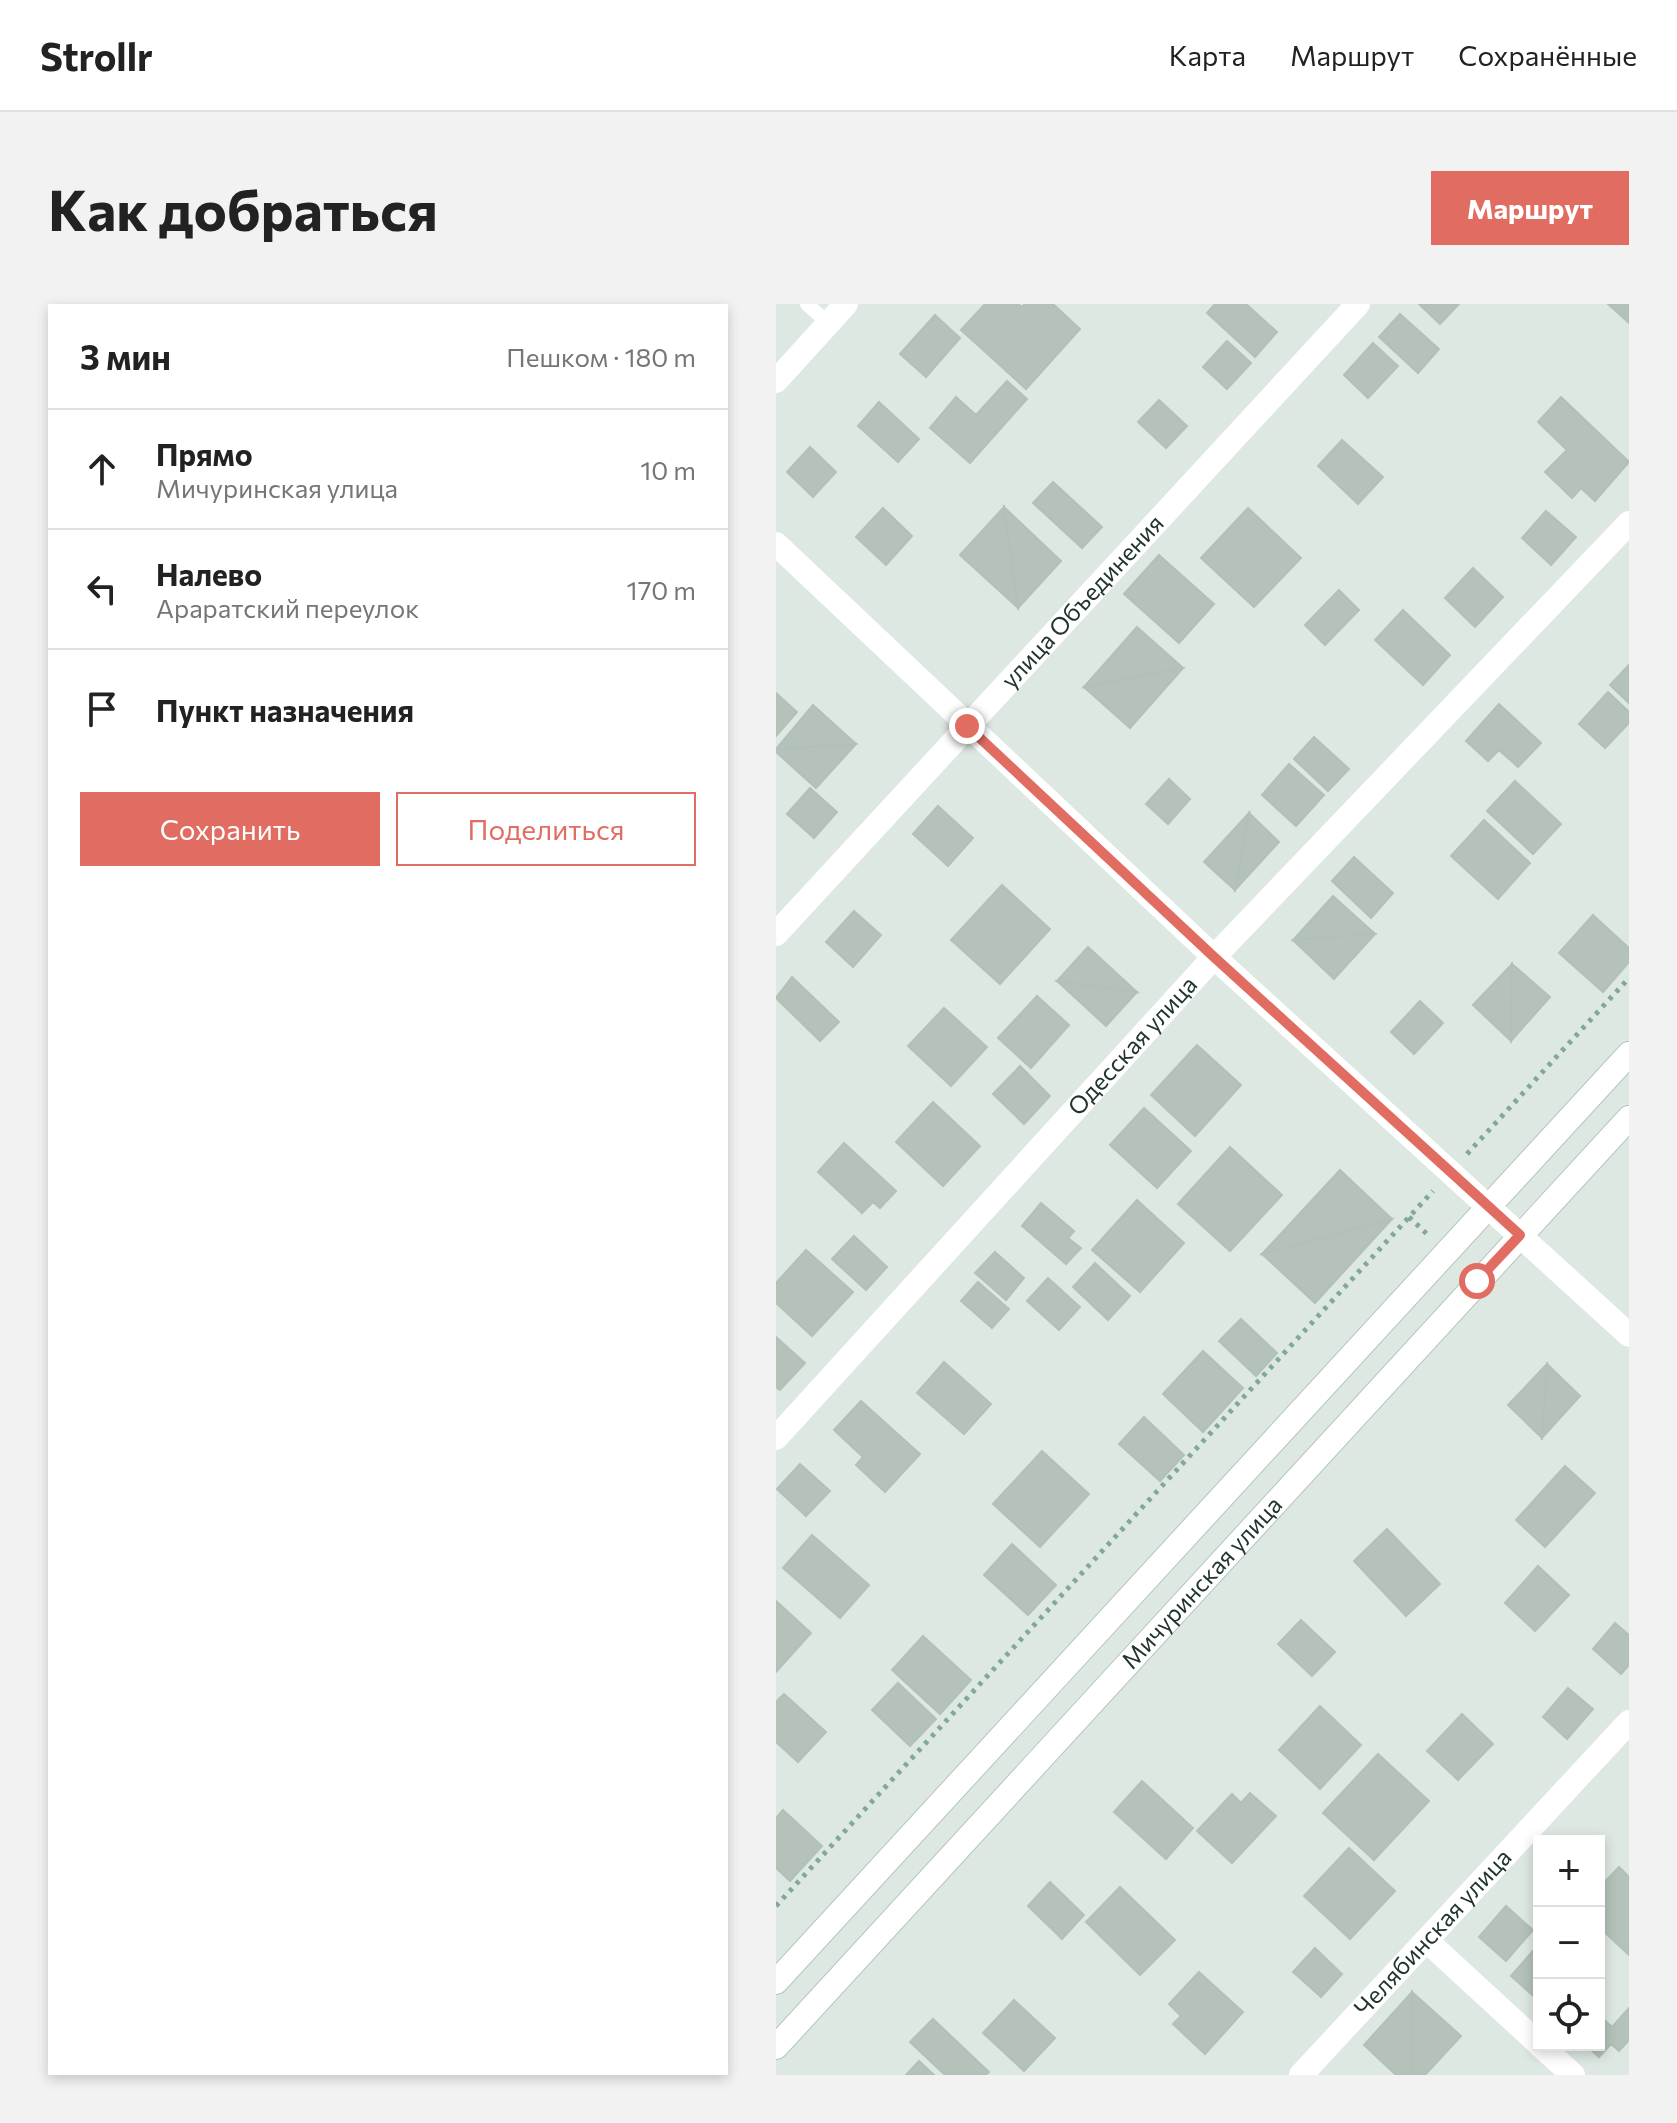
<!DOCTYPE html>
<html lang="ru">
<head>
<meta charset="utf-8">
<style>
  :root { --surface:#fff; --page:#f2f2f2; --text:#222; --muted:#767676; --line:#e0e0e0; --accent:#e16d62 }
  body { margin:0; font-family:Commissioner,sans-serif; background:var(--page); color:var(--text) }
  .controls { position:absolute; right:24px; bottom:24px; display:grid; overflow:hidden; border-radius:0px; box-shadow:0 4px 12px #0003 }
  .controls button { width:72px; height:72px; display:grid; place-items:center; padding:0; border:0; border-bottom:2px solid var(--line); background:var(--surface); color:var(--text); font:40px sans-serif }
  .stop { position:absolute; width:24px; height:24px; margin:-18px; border:6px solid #e16d62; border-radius:50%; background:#fff }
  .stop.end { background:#e16d62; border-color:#fff; box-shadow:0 2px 8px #0008 }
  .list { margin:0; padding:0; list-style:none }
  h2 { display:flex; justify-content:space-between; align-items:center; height:104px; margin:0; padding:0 32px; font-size:34px }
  h2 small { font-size:26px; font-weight:400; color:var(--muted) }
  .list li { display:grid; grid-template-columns:52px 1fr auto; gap:24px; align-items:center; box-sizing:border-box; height:120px; padding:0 32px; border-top:2px solid var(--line) }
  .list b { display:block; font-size:30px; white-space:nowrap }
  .list p { margin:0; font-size:26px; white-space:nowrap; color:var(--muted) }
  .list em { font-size:26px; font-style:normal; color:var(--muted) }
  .actions { display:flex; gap:16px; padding:24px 32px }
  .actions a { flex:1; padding:18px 0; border:2px solid var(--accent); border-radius:0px; text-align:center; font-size:28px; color:var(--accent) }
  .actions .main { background:var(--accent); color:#fff }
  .icon { flex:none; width:44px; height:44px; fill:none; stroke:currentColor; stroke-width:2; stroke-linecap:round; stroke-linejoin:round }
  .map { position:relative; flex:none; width:853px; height:1771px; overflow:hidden; border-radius:0px }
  header { display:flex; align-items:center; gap:48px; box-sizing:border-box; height:112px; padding:0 40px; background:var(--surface); border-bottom:2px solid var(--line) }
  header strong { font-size:38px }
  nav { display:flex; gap:44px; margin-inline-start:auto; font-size:28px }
  .intro { display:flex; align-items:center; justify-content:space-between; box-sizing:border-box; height:192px; padding:0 48px }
  h1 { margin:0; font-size:56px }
  .button { padding:20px 36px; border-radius:0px; background:var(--accent); color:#fff; font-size:28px; font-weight:700 }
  main { display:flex; gap:48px; padding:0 48px }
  aside { flex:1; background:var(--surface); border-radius:0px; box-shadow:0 4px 12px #0003 }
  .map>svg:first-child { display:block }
  .building { fill:#b4c2ba; stroke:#b1c0b8; stroke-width:2 }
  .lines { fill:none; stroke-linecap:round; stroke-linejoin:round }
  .secondary-casing { stroke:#b3c6bc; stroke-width:26 }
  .path { stroke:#82a896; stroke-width:5; stroke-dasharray:4 6; stroke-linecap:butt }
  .service { stroke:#fff; stroke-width:14 }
  .minor { stroke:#fff; stroke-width:24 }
  .secondary { stroke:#fff; stroke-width:24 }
  .route { stroke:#e16d62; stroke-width:10 }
  .labels { text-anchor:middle; stroke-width:8; stroke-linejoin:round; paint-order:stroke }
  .street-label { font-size:24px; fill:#21352d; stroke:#eef5f0 }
</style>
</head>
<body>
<header>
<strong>Strollr</strong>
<nav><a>Карта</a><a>Маршрут</a><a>Сохранённые</a></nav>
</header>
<div class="intro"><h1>Как добраться</h1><a class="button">Маршрут</a></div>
<main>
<aside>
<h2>3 мин<small>Пешком · 180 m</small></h2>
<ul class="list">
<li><svg class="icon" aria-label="ahead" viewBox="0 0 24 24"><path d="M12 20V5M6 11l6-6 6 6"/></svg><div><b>Прямо</b><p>Мичуринская улица</p></div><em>10 m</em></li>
<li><svg class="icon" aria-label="left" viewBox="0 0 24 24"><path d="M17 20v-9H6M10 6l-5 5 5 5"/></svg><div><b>Налево</b><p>Араратский переулок</p></div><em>170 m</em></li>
<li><svg class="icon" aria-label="arrive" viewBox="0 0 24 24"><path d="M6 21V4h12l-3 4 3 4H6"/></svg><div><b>Пункт назначения</b></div></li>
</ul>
<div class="actions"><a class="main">Сохранить</a><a>Поделиться</a></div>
</aside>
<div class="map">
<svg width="853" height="1771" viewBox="0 0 853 1771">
  <rect width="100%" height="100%" fill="#dee8e2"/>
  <!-- building -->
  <path class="building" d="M209 0H242L246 3 249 0H277L304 25 250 85 185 26Z
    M439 0H470L501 28 479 53 431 9Z
    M643 0H683L664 20Z
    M832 0H853V19Z
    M624 10 663 45 642 69 603 33Z
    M159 11 184 34 150 73 124 50Z
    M451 37 475 59 451 85 427 63Z
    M597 39 622 62 592 94 568 71Z
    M231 77 251 95 194 159 154 124 180 93 200 111Z
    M785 93 853 158 819 197 805 184 796 194 769 168 791 146 762 118Z
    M383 96 411 122 390 144 362 118Z
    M103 98 143 135 122 158 82 122Z
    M566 136 607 173 582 200 542 162Z
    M34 143 60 168 37 193 11 168Z
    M277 178 326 223 306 244 257 199Z
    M228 203 285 257 242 304Z
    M228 203 242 304 184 251Z
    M107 204 136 232 110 261 80 233Z
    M472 204 525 254 478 303 425 254Z
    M770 207 800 233 775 261 746 234Z
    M383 251 438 300 403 339 348 290Z
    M697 264 727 293 699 323 669 294Z
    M563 286 583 306 549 341 529 321Z
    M627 306 674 351 647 381 599 336Z
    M361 323 407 364 308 383Z
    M853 361V399L834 381Z
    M407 364 354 424 308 383Z
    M832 388 853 408V419L829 444 803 420Z
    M0 389 21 408 0 432Z
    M723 400 765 439 742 463 723 446 712 457 690 437Z
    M37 401 80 440 0 445Z
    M538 433 573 465 552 487 518 455Z
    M80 440 40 484 0 448V445Z
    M513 460 548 491 520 522 486 491Z
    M393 475 414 495 392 520 370 500Z
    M739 477 785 520 757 550 711 507Z
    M34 484 61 508 38 534 11 510Z
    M162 502 197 534 172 562 137 530Z
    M473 509 459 586 428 558Z
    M473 509 503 538 459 586Z
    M708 516 754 559 722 595 675 552Z
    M578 553 617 589 595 614 556 577Z
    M226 581 274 625 224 680 175 636Z
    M557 592 599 630 517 636Z
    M78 607 105 631 77 663 50 638Z
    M817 611 853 644V658L827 688 783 649Z
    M599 630 558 675 517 636Z
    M312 643 361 688 281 677Z
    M736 660 774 693 735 737Z
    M736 660 735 737 697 701Z
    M16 673 63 718 44 737 0 694Z
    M281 677 361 688 330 722Z
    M261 692 293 721 255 764 222 734Z
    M644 697 667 719 638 750 615 728Z
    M168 704 211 743 175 782 132 742Z
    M421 741 465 781 419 832 375 791Z
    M244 762 274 792 248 820 217 790Z
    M157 798 204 842 167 882 120 838Z
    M368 804 415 847 381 884 334 841Z
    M68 839 120 887 104 904 97 898 86 909 42 868Z
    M454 843 506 891 454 947 402 900Z
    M564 866 616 915 486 950Z
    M361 896 408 939 364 988 316 946Z
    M265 899 298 927 292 934 305 944 290 960 246 922Z
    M616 915 539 999 486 950Z
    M78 932 111 963 90 986 56 955Z
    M30 946 77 988 36 1032 0 999V979Z
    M219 948 248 974 230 996 199 969Z
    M319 959 354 992 332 1016 297 983Z
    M272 974 304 1003 283 1026 251 997Z
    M202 978 233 1005 216 1024 185 997Z
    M465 1015 501 1049 480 1072 443 1037Z
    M0 1033 29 1059 4 1086 0 1083Z
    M427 1047 467 1084 427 1128 387 1090Z
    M168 1058 215 1100 188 1130 141 1089Z
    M771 1060 804 1092 766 1134Z
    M771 1060 766 1134 732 1101Z
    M85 1097 144 1150 109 1188 80 1161 87 1153 58 1126Z
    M368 1113 408 1151 384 1177 343 1140Z
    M266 1147 313 1190 264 1243 217 1200Z
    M24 1160 54 1187 30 1212 1 1185Z
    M789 1162 819 1189 769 1243 740 1216Z
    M611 1225 664 1280 630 1312 578 1257Z
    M36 1231 93 1281 64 1314 7 1264Z
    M236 1240 280 1281 252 1311 208 1271Z
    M762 1262 793 1291 759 1327 729 1299Z
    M0 1297 35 1329 0 1368Z
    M525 1316 559 1348 536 1372 502 1340Z
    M839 1319 853 1331V1361L845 1370 817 1345Z
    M147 1332 195 1376 164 1410 116 1366Z
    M122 1379 160 1415 134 1442 96 1406Z
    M792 1384 817 1405 791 1435 767 1413Z
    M8 1390 50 1428 22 1458 0 1438V1398Z
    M544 1402 585 1441 544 1485 503 1446Z
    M686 1410 717 1440 682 1476 651 1447Z
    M602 1450 653 1497 598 1556 547 1509Z
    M366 1477 417 1524 390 1555 338 1508Z
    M474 1489 500 1512 456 1559 421 1527 456 1490 465 1499Z
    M7 1506 46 1542 14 1577 0 1564V1514Z
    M573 1544 619 1587 574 1635 528 1592Z
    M843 1563 853 1573V1651L823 1623V1584Z
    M274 1578 308 1611 286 1635 252 1602Z
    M344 1583 399 1636 364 1671 310 1618Z
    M730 1602 757 1626 730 1657 703 1633Z
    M763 1640V1697L735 1672Z
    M539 1644 566 1670 545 1693 517 1668Z
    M423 1668 467 1708 429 1750 397 1720 405 1712 393 1700Z
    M636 1688V1771H620L588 1741Z
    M636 1688 685 1732 649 1771H636Z
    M238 1696 279 1734 248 1767 207 1729Z
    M853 1704V1736L843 1747 835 1740 823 1753 810 1741H823V1711L836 1723Z
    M157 1715 213 1768 210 1771H169L134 1738Z
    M143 1757 158 1771H130Z"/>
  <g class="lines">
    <!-- secondary casing -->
    <g class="secondary-casing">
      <g id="secondary">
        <path d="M0 1678 853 750"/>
        <path id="s4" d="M0 1743 853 814"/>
      </g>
    </g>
    <!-- path -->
    <path class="path" d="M691 850 853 674
      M633 913 654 933
      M0 1602 657 887"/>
    <!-- service -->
    <path class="service" d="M31 0 52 19"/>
    <!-- minor -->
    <g class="minor">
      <path d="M0 77 70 0"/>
      <path d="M0 240 438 653 853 1031"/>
      <path id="s1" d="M0 630 582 0"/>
      <path id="s2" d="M0 1134 438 653 853 219"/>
      <path d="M651 1637 763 1740"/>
      <path d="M764 1741 797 1771"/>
      <path id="s3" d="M525 1771 853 1418"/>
    </g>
    <!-- secondary -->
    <use href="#secondary" class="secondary"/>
  </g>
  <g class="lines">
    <!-- route -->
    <path class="route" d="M191 422 438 653 744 931 701 977"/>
  </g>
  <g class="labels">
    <!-- street labels -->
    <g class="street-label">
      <text dy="8" stroke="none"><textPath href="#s1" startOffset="452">улица Объединения</textPath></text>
      <text dy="8" stroke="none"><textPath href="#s2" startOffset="530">Одесская улица</textPath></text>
      <text dy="8" stroke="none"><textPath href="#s4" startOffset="630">Мичуринская улица</textPath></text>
      <text dy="8" stroke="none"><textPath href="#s3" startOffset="194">Челябинская улица</textPath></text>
    </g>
  </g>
</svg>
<div class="controls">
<button>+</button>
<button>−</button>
<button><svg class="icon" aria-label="locate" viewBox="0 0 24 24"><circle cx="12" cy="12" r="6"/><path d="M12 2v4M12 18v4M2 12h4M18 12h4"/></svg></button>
</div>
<div class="stop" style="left:701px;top:977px"></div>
<div class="stop end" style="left:191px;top:422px"></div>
</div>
</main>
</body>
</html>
